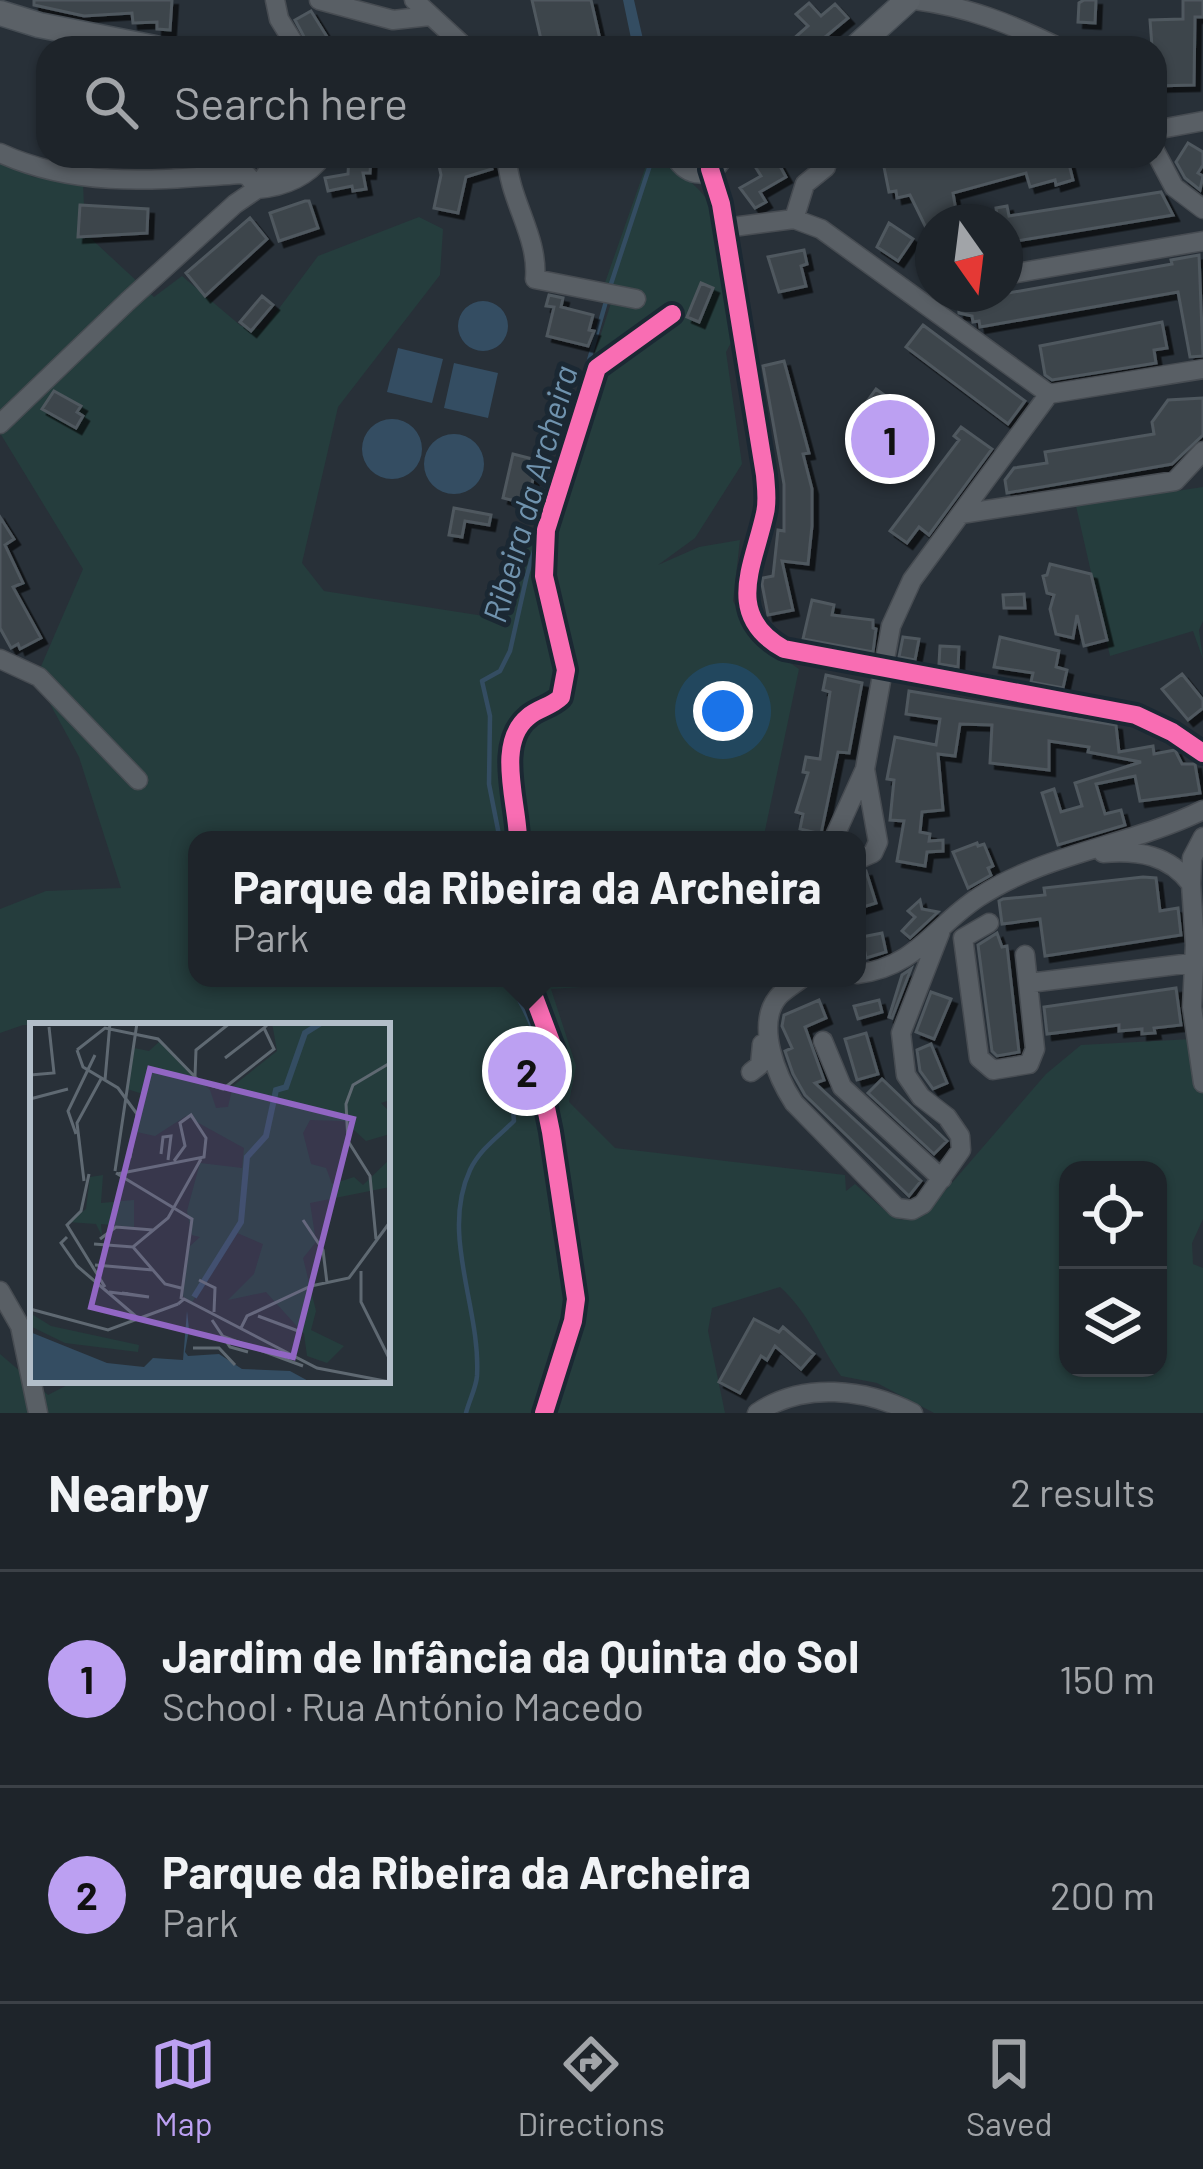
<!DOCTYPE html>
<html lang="en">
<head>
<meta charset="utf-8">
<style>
  :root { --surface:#1e242a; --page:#2b3036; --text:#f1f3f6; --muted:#a1a4a8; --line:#3c4147; --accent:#bca0f2 }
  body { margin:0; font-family:Barlow,sans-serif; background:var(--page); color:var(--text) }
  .controls { position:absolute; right:36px; bottom:36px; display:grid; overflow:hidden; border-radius:24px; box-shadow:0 3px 9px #0004 }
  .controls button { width:108px; height:108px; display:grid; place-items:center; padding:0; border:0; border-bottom:3px solid var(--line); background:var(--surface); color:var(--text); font:60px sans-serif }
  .compass { position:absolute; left:915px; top:204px; width:108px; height:108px; border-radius:50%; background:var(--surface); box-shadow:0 3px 9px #0004; rotate:166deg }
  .you { position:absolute; left:723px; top:711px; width:42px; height:42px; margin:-30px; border:9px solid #fff; border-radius:50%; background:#1a73e8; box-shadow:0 0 0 18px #1a73e833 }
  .badge { display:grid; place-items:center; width:78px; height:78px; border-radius:50%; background:var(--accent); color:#111; font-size:39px; font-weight:700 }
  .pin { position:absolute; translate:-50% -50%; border:6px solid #fff; box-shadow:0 3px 12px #0006 }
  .popup { position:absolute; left:188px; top:831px; width:678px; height:156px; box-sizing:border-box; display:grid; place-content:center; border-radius:24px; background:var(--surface); filter:drop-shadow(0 3px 9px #0005); font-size:39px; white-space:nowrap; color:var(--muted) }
  .popup b { font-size:45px; color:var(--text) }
  .popup::after { content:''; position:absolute; left:50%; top:100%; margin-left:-24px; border:24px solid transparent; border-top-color:var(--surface) }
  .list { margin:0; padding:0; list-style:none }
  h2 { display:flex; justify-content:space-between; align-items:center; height:156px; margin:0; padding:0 48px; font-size:51px }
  h2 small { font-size:39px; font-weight:400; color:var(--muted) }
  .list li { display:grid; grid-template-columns:78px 1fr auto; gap:36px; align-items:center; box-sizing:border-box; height:216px; padding:0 48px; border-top:3px solid var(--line) }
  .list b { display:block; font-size:45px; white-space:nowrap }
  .list p { margin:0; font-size:39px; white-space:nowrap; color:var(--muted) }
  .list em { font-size:39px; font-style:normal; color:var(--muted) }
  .icon { flex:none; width:66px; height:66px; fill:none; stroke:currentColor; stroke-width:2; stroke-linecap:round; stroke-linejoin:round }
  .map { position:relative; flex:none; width:1203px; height:1413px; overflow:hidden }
  .search { position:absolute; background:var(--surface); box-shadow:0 3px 9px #0004; left:36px; right:36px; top:36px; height:132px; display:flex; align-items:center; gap:30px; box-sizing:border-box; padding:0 42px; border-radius:36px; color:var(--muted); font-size:45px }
  .sheet { height:588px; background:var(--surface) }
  nav { display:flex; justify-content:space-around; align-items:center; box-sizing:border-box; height:168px; border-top:3px solid var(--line); background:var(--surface); font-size:33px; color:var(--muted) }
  nav a { display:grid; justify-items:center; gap:6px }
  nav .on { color:var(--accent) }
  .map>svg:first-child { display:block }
  .green { fill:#253d3d; fill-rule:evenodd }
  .water { fill:#344d62 }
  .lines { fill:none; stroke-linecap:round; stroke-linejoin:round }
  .stream { stroke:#344d62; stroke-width:4.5 }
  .building { fill:#3e454b; stroke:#50585f; stroke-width:3; filter:url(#shadow) }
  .minor-casing { stroke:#474c52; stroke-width:21 }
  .major-casing { stroke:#464d54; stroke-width:27 }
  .minor { stroke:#595f65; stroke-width:18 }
  .major { stroke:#5b6167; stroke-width:24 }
  .cycleway-casing { stroke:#1b2833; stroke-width:26 }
  .cycleway { stroke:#f96db3; stroke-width:18 }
  .labels { text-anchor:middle; stroke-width:10; stroke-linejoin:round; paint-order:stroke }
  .water-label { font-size:33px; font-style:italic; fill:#7093ae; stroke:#1b2833 }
  .inset-river { fill:none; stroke:#344d62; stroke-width:6 }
  .inset-road { fill:none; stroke:#5f6972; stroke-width:3 }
  .view { fill:#9166c3; fill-opacity:0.15; stroke:#9166c3; stroke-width:6 }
  .inset-edge { fill:none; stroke:#b2bec9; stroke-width:6 }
</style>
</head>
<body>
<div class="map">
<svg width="1203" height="1413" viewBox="0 0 1203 1413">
  <defs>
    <filter id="shadow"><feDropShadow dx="5.5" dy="5.5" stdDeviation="0" flood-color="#0009"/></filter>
  </defs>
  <rect width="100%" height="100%" fill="#283038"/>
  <!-- green -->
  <path class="green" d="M649 157C667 159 701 188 711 205L733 339 726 352 742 464 695 538 658 565 699 547 740 540 733 601 752 637 799 669 763 840H197V978H719L551 989 576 1066 569 1102 615 1148 845 1175 846 1191 855 1184 888 1213 902 1220 938 1199 1046 1074 1081 1045 1192 1039 1203 1084V1219L1192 1243 1193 1264 1203 1268V1413H934L877 1383 841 1376C818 1343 810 1314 780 1287L712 1308 708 1331 725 1413H0V1354L48 1395 77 1380H387V1026L23 1025 0 1033V909L46 891 121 888 79 757 36 678 83 569 0 433V159L33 177 83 182 85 233 154 297 182 276 241 326 263 330 318 256 419 217 443 229 440 275 338 407 302 563 324 591 503 619C536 511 578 408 612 300L600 297ZM1068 1170H1158V1368H1068Z
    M1203 487V621L1199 630 1203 659 1193 631 1110 656 1076 506Z"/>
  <!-- water -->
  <path class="water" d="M623 0H634L645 48H633Z
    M458 326a25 25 0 1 1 50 0a25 25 0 1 1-50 0Z
    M398 348 443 359 432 403 387 392Z
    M454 363 498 373 488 418 444 408Z
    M362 449a30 30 0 1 1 60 0a30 30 0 1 1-60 0Z
    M424 464a30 30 0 1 1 60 0a30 30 0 1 1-60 0Z"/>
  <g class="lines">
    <!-- stream -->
    <path class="stream" d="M610 287 653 156
      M500 840 489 784 490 716 482 681 500 671 510 651 527 575 607 298
      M466 1413C469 1401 476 1388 477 1376 481 1308 440 1235 470 1170 480 1149 498 1137 514 1121L511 1091C519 1084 527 1081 532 1071 547 1042 521 1002 506 978"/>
  </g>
  <!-- building -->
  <path class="building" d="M34 0H172L170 30 157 29V22L133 23 132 13 84 16 34 5Z
    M532 0H591L602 48H543Z
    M1084 0H1096L1095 23 1078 22 1079 3Z
    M1183 0H1203V17H1195L1194 85 1155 86 1150 20 1183 19Z
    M809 3 821 16 835 4 848 18 812 48H783L808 26 796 14Z
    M311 11 334 48H310L295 20Z
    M1188 143 1203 152V165L1198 173 1203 176 1200 190 1185 178 1176 162Z
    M349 156H371L370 173H363L366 189 353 191 352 186 328 191 325 178 348 174Z
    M437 156H459L461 165 489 158 492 169 466 177 458 213 434 208 441 175Z
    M937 156H1067L1073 180 1056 185 1055 180 1030 187 1026 173 953 193 958 222H933V242L910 195 897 198 896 191 889 192 884 167Z
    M775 157 786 177 760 192 766 202 755 208 740 188 761 176 756 168Z
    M1161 192 1173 215 1005 243V222H998L996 208 1007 206 1009 216Z
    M305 201H309L318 228 279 241 270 213Z
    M80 205 148 209 147 233 78 237Z
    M250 218 267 239 205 296 186 273Z
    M889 223 913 239 898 261 877 247Z
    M804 250 807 264 801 266 806 286 779 292 768 257Z
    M1199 255 1203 356 1190 357 1178 292 980 327 979 321 973 322 972 316 959 313 958 302 1172 264 1171 260Z
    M701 283 713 288 699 322 687 317Z
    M549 295 563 298 561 307 593 315 589 330 594 331 588 346 547 336 554 307 546 306Z
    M262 296 273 305 251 331 240 322Z
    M1162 322 1167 348 1154 350 1156 363 1052 380 1045 375 1040 346Z
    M923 325 1025 401 1008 424 906 347Z
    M784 361 809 453 803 454 812 489V526L808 564 782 561 793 610 768 615 762 584 763 578 773 576 778 530 784 531V484L763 366Z
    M876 389 914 417 911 422 923 431 907 454 856 417Z
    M54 391 81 406 77 412 83 416 76 428 42 409Z
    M1203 398V435L1172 464 1007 493 1005 480 1014 468 1047 463 1045 452 1154 434 1152 422 1168 400Z
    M961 427 992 449 929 535 919 527 907 543 890 531 959 440 954 436Z
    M513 454 529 458 527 465 536 467 527 504 503 498Z
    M454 508 491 515 489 525 465 521 462 537 449 535Z
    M0 517 14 539 5 545 23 583 13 587 41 638 20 649 18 644 11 648 0 628Z
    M1050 564 1091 574 1107 640 1084 646 1077 615 1073 638 1056 634 1050 609 1054 595 1047 593 1043 576 1047 575Z
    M1024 594 1025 608H1004L1003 595Z
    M812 600 834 605 832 615 873 620V628L876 629 873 652 803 639Z
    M903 637 919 639 915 660 899 657Z
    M1000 637 1059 651 1056 667 1067 670 1063 688 1031 682 1033 673 994 667Z
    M940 646 959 647 958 667 939 664Z
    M1182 674 1203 700V708L1188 720 1162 689Z
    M826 675 862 683 849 753 838 752 821 834 800 829 803 814 796 812 808 773 803 772 806 757 820 759 830 692 823 690Z
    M909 691 1116 725 1119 752 1153 746 1154 754 1175 750 1182 764H1195L1200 793 1140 801 1135 776 1096 784 1105 814 1121 810 1125 825 1058 845 1042 793 1054 789 1061 812 1082 806 1075 783 1141 762 1088 752 1089 747 1049 741V770L990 763 992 725 960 724 955 756 938 754 943 810 922 812 920 832 930 834 929 841 943 840V851L927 852 925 866 897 861 904 821 890 820 894 780 887 779 895 737 936 745 940 719 906 714Z
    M977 843 978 846 984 844 993 866 988 868 991 875 968 888 953 852Z
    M866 871 876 903 857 909V873Z
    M1143 877 1156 878 1160 911 1178 908 1181 935 1045 956 1040 919 1002 924 999 901 1003 899 1045 895 1044 888Z
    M920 900 922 909 938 912 910 938 902 931 915 917 908 911Z
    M882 933 886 952 866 958 862 937Z
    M997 933 1002 947 1007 946 1019 1052 997 1056 992 1051 978 945Z
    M911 969 892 1018 889 1017 902 975Z
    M1176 988 1181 1025 1154 1028 1155 1033 1142 1034V1029L1119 1031V1025L1047 1034 1044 1007Z
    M931 992 951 999 934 1039 916 1032Z
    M819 1000 826 1018 805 1027 824 1080 815 1083 921 1181 909 1196 805 1095 793 1074 785 1051 792 1048 782 1026 784 1015Z
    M879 1000 882 1012 858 1019 854 1006Z
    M866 1033 878 1074 857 1080 845 1039Z
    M931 1044 947 1083 933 1089 920 1071 917 1050Z
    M882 1079 947 1141 934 1154 868 1093Z
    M754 1319 779 1332 783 1327 814 1354 801 1369 775 1346 767 1360 761 1356 740 1393 719 1382Z"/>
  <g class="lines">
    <!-- minor casing -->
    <g class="minor-casing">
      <path id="minor" d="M275 0 279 19 297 48
        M319 0 393 20 430 16
        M414 0 466 48
        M915 0C969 7 1011 24 1060 48
        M1155 130 1203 121
        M1155 151 1174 187 1203 209
        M0 153C79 189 157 180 241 174L248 176 257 189
        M507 156C508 199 539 236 535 279L636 299
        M710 169 721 204 765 475C766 488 768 501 765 513 754 565 723 615 784 649L1136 715 1172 732 1203 753
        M257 189C283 187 307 177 323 156
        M794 219 805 184 826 167
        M725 228 794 219 821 229 1049 394
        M1005 275 1203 241
        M0 424 128 301 235 204 257 189 266 174 307 156
        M961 514 1175 481 1203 451
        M0 659 39 677 138 780
        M833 840 865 769 891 626 912 580 1049 394 1203 369
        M1103 853C1139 850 1169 855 1191 884L1192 858 1203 837
        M857 860 873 853 878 842 865 769
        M1191 884 1195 945 1192 1007 1203 1083
        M989 923 963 938 979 1058 993 1070 1029 1064 1035 1049 1025 955
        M857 974C917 967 934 926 979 897 1046 853 1132 845 1203 810
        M802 978C795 984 784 990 778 997 755 1025 777 1077 794 1103L897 1208 912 1210 923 1204 961 1150 960 1136 947 1117 921 1097 906 1075 901 1033 940 933
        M1029 983 1192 963
        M823 1041 842 1087 942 1179
        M751 1072 760 1065 762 1044
        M0 1291 20 1326 38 1413
        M757 1413C803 1381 866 1389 913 1413"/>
    </g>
    <!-- major casing -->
    <g class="major-casing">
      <path id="major" d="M0 13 39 25 155 48
        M855 48 908 0
        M678 156C689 175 710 176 721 156"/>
    </g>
    <!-- minor -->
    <use href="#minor" class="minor"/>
    <!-- major -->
    <use href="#major" class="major"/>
    <!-- cycleway casing -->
    <g class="cycleway-casing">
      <path id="cycleway" d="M710 169 721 204 765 475C766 488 768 501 765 513 754 565 723 615 784 649L1136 715 1172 732 1203 753
        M518 840C518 804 495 744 528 717 538 708 551 707 561 697L566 670 544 576 546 530 597 368 672 314
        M527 978 554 1050V1065L544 1098 551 1132 576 1299 573 1321 544 1413"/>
    </g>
    <!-- cycleway -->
    <use href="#cycleway" class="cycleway"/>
  </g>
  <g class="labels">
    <!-- water labels -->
    <g class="water-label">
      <text transform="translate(530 494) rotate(-74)" y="12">Ribeira da Archeira</text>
    </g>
  </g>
  <!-- overview -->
  <g transform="translate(30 1023)">
    <rect width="360" height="360" fill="#283038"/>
    <path d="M242 0H360V77L351 80 360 89V111L336 118 314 98 280 97 273 110 281 141 296 145 302 161 324 154 333 162 360 136V164L280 180 286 219 273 235 286 288 281 307 314 323 297 340 277 333 274 311 236 269 198 277 224 251 233 221 205 209 161 281 153 273 158 225 170 214 162 212 157 188 170 140 212 145 214 125 156 93 125 113 107 109 116 72 97 66 104 25 119 28 129 19 180 67 186 85 198 84 203 63 247 28ZM73 152 71 180 104 177V204L71 201 72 213 66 201 38 199 56 186 60 154ZM0 290 21 303 109 322 108 329 35 320 0 303Z" fill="#253d3d"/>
    <path d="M157 288 159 306 155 329 158 333 189 331 212 346 260 348 282 360H0V309L77 340 114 344 123 335 153 337Z" fill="#344d62"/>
    <path class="inset-river" d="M164 274 211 199 217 134 236 113 246 67 256 64 275 10 291 0"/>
    <path class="inset-road" d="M47 27 75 5 128 16 170 59 193 66 244 26 234 5 239 0M47 27 53 44 88 65 107 91 100 135M195 35 234 5M0 52 24 50 19 4M165 53 166 27 200 0M75 57 80 0M0 76 38 66M46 111 38 88 65 32M131 131 133 114 141 113 138 137M85 148 107 0M86 150 162 196 151 276M59 151 51 188 37 202 75 264M87 151 174 134 176 115 161 92 150 100 155 123 144 138M54 158 47 100 71 56M273 197 293 227 297 260M37 214 31 220 47 243 109 296M70 216 86 204 123 207M346 216 340 153 318 118 316 81 323 62 360 40M64 221 103 224 138 195 171 136M103 224 135 261 151 265M65 242 123 247M331 248V279L360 337M169 257 185 265 184 289M79 269 119 274 92 270M148 281 154 276 287 345 360 359M0 286 78 307 148 281M228 293 271 309M182 297 200 324 218 329M211 305 217 293 281 263 319 255 360 199M192 313 273 343M163 325H189L205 342"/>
    <path class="view" d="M120 46 323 96 263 334 61 284Z"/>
    <rect width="360" height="360" class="inset-edge"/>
  </g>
</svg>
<div class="controls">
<button><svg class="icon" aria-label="locate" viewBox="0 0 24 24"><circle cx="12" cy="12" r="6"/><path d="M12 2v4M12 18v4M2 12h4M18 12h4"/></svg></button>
<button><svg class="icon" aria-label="layers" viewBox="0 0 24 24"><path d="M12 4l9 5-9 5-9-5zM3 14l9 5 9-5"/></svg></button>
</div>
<svg class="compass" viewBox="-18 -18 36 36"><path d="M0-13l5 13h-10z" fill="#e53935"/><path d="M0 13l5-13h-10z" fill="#a1a4a8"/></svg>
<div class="you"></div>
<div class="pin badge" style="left:890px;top:439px">1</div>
<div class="pin badge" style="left:527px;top:1071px">2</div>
<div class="popup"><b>Parque da Ribeira da Archeira</b>Park</div>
<div class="search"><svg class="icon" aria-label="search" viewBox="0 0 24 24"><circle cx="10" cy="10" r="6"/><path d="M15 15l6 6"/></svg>Search here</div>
</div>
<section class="sheet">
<h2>Nearby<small>2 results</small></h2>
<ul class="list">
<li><span class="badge">1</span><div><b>Jardim de Infância da Quinta do Sol</b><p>School · Rua António Macedo</p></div><em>150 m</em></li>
<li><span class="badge">2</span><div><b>Parque da Ribeira da Archeira</b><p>Park</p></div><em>200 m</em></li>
</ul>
</section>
<nav>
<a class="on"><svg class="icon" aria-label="map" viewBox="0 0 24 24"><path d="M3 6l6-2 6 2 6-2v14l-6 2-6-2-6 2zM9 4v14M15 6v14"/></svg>Map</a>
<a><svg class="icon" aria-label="directions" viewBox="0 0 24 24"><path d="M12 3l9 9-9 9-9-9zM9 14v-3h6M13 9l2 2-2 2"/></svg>Directions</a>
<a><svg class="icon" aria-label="saved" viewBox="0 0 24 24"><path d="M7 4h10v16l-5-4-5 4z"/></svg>Saved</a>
</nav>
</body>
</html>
